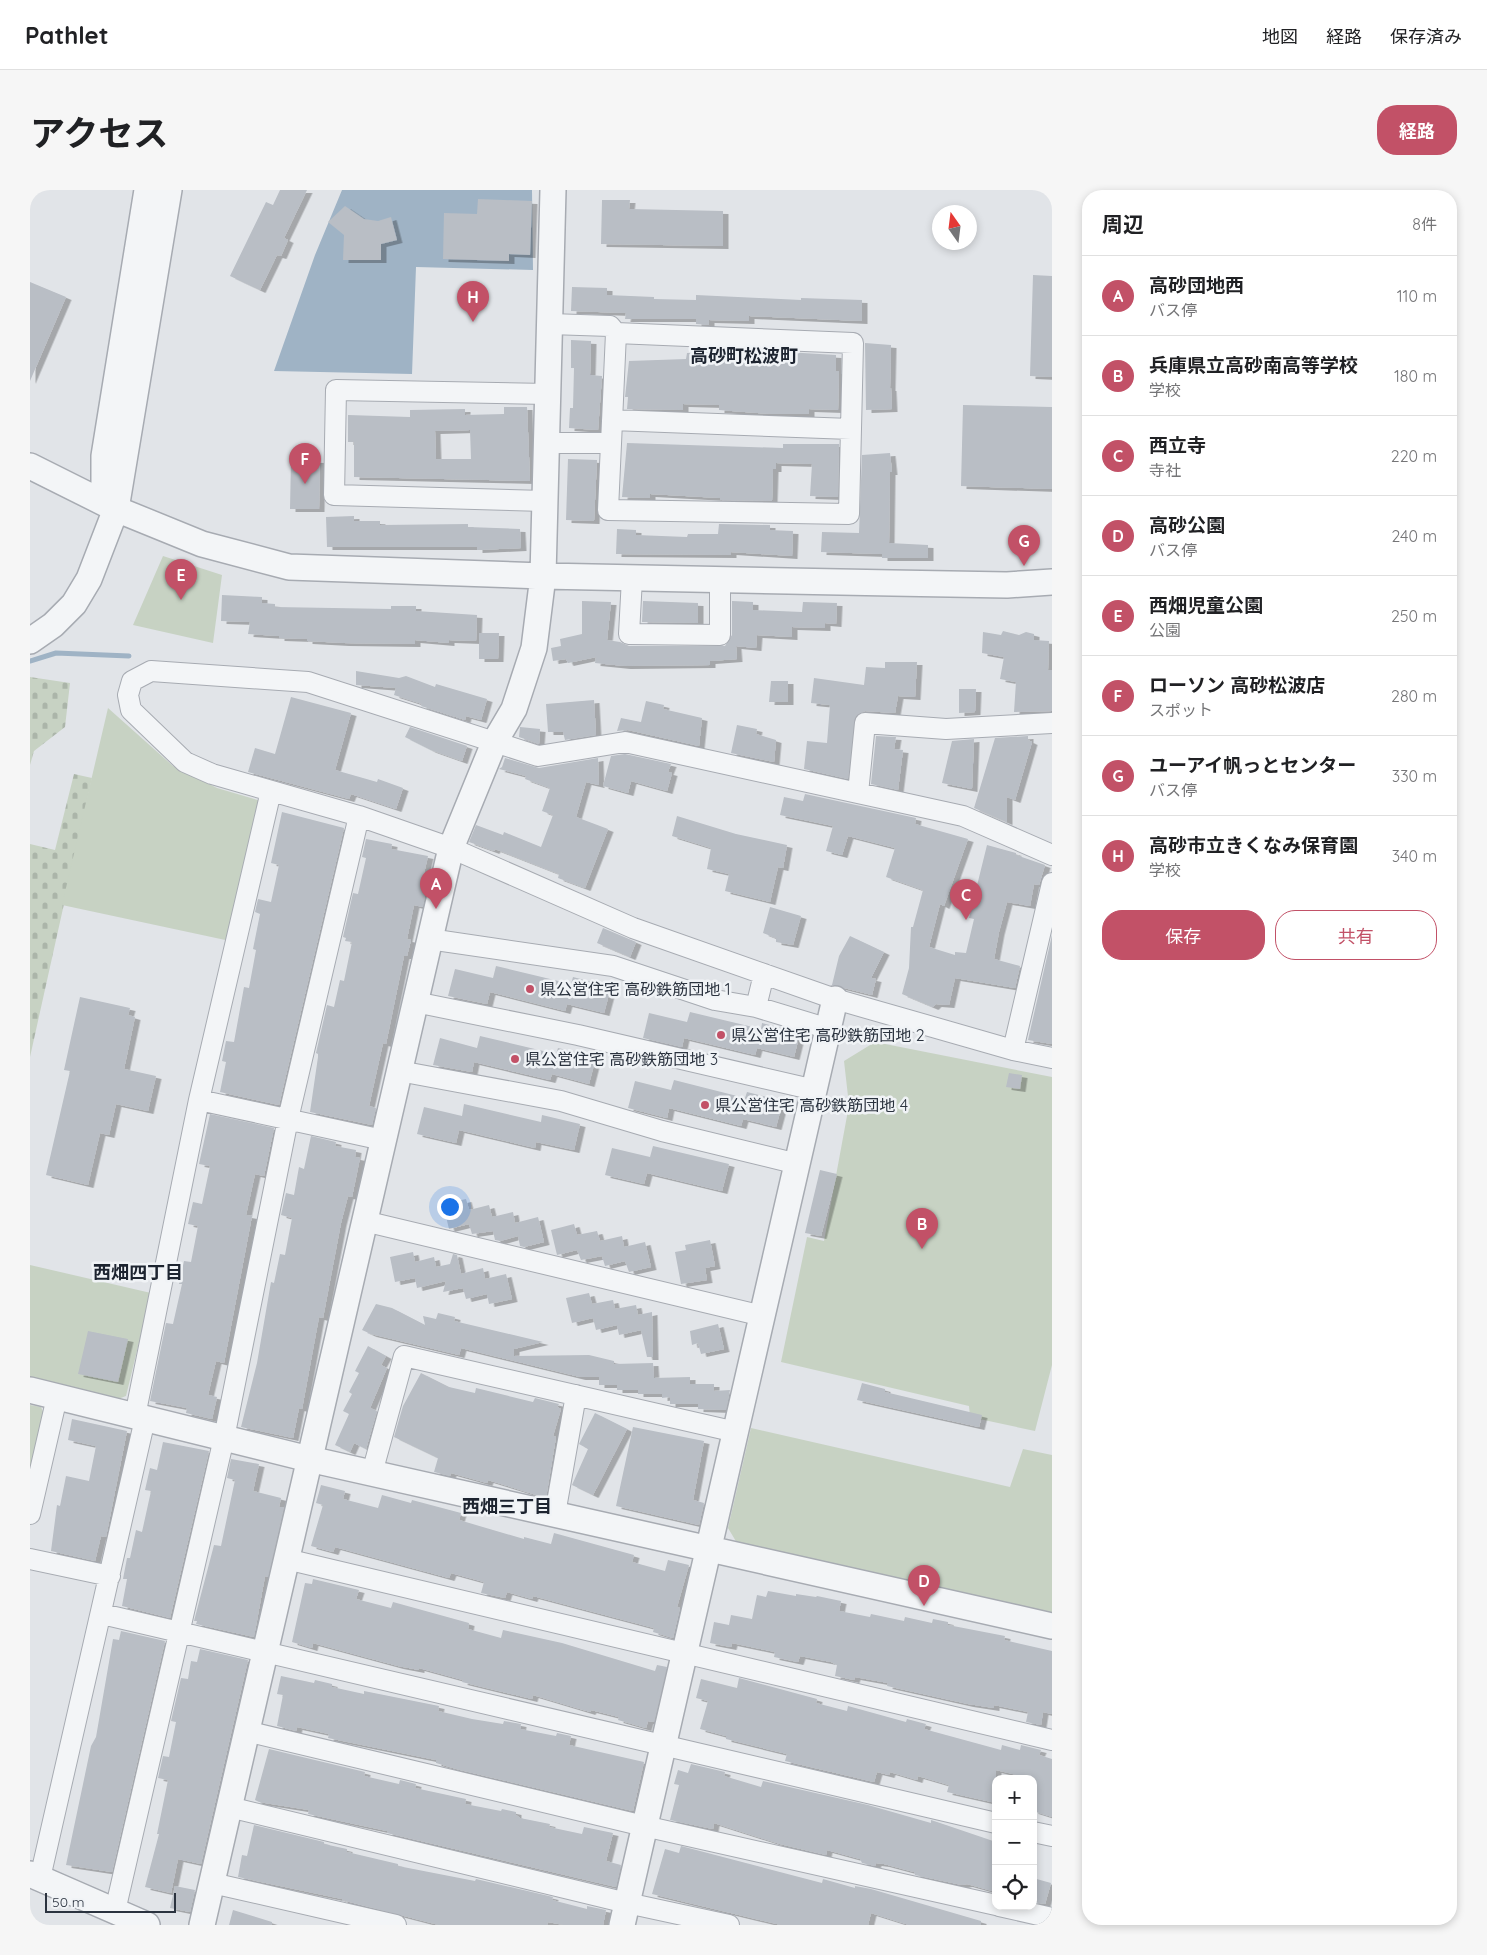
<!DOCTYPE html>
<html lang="ja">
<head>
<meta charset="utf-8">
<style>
  :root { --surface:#fff; --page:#f6f6f6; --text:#202124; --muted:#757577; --line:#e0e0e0; --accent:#c25167 }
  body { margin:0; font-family:Quicksand,"Noto Sans JP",sans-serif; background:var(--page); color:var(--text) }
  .controls { position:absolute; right:15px; bottom:15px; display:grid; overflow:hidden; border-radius:10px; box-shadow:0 2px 8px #0003 }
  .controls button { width:45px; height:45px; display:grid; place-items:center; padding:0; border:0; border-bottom:1px solid var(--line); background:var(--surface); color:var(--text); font:25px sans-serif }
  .compass { position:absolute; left:902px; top:15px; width:45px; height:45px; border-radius:50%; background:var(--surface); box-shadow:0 2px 8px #0003; rotate:346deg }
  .scale { position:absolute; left:15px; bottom:12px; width:131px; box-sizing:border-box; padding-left:5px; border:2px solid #2b333f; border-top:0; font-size:14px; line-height:18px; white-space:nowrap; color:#2b333f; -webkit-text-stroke:4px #f0f3f6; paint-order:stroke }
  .you { position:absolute; left:419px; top:1016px; width:18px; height:18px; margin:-12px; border:4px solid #fff; border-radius:50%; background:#1a73e8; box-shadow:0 0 0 8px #1a73e833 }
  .badge { display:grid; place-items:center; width:32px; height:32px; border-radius:50%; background:var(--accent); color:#fff; font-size:16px; font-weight:700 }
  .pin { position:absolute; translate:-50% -41px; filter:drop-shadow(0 1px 2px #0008) }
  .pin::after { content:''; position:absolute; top:26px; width:18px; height:15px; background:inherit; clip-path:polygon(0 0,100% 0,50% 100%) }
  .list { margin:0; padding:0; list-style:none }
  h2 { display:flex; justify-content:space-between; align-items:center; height:65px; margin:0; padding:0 20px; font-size:21px }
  h2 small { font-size:16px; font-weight:400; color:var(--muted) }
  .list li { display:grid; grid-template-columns:32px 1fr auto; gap:15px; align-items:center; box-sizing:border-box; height:80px; padding:0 20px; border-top:1px solid var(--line) }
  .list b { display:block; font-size:19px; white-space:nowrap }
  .list p { margin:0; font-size:16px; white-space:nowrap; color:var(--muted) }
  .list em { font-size:16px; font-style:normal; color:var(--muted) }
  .actions { display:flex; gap:10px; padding:15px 20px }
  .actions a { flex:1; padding:11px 0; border:1px solid var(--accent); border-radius:20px; text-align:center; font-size:18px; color:var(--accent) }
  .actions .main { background:var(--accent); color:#fff }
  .icon { flex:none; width:28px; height:28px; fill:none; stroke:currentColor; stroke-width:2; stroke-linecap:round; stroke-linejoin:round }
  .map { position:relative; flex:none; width:1022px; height:1735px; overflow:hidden; border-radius:20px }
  header { display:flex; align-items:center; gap:30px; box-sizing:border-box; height:70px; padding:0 25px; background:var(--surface); border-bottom:1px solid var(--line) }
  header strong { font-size:24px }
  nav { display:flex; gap:28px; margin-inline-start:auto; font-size:18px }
  .intro { display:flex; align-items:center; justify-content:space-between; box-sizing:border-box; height:120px; padding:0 30px }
  h1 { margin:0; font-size:35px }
  .button { padding:12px 22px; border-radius:20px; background:var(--accent); color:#fff; font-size:18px; font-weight:700 }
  main { display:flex; gap:30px; padding:0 30px }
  aside { flex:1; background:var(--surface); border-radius:20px; box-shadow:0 2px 8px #0003 }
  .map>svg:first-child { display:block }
  .cemetery { fill:url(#cemetery-stones) }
  .park { fill:#c7d2c3 }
  .water { fill:#9fb3c5 }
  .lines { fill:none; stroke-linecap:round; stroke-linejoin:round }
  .stream { stroke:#9fb3c5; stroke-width:5 }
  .building { fill:#b9bec5; fill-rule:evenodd; filter:url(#shadow) }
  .minor-casing { stroke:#a7abb2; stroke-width:22 }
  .tertiary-casing { stroke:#a7abb2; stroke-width:28 }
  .minor { stroke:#f3f5f7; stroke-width:20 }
  .tertiary { stroke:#f3f5f7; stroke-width:25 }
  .poi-dot { fill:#c25167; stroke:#f0f3f6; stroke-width:2 }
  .labels { text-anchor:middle; stroke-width:5; stroke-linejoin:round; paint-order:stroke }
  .poi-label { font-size:16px; fill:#2b333f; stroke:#f0f3f6; text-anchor:start }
  .neighbourhood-label { font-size:18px; font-weight:bold; fill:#1d2430; stroke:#f0f3f6 }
</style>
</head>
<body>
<header>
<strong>Pathlet</strong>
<nav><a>地図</a><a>経路</a><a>保存済み</a></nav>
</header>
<div class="intro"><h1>アクセス</h1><a class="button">経路</a></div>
<main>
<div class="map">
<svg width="1022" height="1735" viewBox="0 0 1022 1735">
  <defs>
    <pattern id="cemetery-stones" width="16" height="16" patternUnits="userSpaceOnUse" patternTransform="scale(1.25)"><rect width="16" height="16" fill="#c7d2c3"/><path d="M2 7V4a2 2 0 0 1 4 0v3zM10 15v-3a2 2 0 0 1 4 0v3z" fill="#abb5a9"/></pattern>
    <filter id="shadow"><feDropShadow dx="5.5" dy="3" stdDeviation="0" flood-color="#0004"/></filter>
  </defs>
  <rect width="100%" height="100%" fill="#e1e4e8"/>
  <!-- cemetery -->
  <path class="cemetery" d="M0 487 40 493 35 537 4 561 0 575Z
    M44 584 62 588 0 867V654L25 660Z"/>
  <!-- park -->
  <path class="park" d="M133 366 192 385 183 453 103 435Z
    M78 518 143 576 187 598 231 611 200 751 32 715Z
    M845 852 1022 887V1175L1005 1241 940 1227 939 1216 751 1172 777 1047 794 1051 819 915 814 871Z
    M0 1075 121 1103 96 1206 88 1209 0 1188Z
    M0 1215 11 1217 14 1224 0 1287Z
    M721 1238 980 1297 993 1259 1022 1265V1428L707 1353 698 1338Z"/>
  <!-- water -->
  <path class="water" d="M312 0H502L503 80 386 77 382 184 244 181 285 65Z"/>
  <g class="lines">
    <!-- stream -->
    <path class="stream" d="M0 471 26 463 99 466"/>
  </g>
  <!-- building -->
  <path class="building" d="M250 0H277L254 48 258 50 251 66 247 65 230 100 200 86 236 12 243 15Z
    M448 9 502 11 500 65 479 64V71L413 69 414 23 447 24Z
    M572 10H600L599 19 693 21V56L571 54Z
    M315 16 334 29 348 31 361 27 367 50 351 54V70H313L314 45 298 32Z
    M1003 85 1022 86V187L1000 186Z
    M0 92 36 107 0 191Z
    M542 97 577 98V105L624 107V109L666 110V105L771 110V108L832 110V131L719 126V131L679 130V135L666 134V129H595L596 123 541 121Z
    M541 150 561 151 560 185 572 186 568 240 539 238 540 218H543L544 178H541Z
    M835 153 861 155 860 198H861L862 219 836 220Z
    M665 158 678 159V163L713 166 756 168V162L806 165V181H809L808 220 779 219V224H741L689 220V215L653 214V220L597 219 598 207H595L599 171 656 169 657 163H665Z
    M933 215 1022 217V299L931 296Z
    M474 217H497L500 291 324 287V252H318V225L380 227V220L435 219V225L474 224ZM440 240 441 269H406L405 241Z
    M597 253 753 258V254H809L808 307 780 306 782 274 746 273V279H743L742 311 690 310V308L620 304V308L592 307Z
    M860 263 862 282H860L859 353 898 355V368H852V364L791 362 792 342 829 343 832 265Z
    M261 269 290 270 289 319H260Z
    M538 269 567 270 564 331 536 330Z
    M324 326V331H350V335L438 334V337L490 339 491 358 447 360V357H297L296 327Z
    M689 334 740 335V340L763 341 762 366 701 362V365L586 364 587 339 606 340V345L657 347 658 344H688Z
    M192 405 232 407V413L245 414V417L361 419V416H386V421L447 425 446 451 419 450V453L385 450V454L314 453 277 451V449L249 448V446L218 444 220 432 191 431Z
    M552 411 581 412 577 450 590 452 599 456H695L702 445V411L723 412V420L772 422 773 412 807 413 806 434 795 433V438L762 437V447L727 445 726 458 706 456 707 469 680 471V475L595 476 565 473 566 467 538 473 536 469 523 471 521 458 531 456 530 449 552 444Z
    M613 411 668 413V433L612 432Z
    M973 441 989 445 996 442 1004 444V450L1019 451 1018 480H1022V521L984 522 986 492 970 489 974 467 952 463 953 442 971 445Z
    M449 443H469L468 469H449Z
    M855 472H887L885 507 868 506 865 523 835 521 826 526 818 589 774 579 777 551 797 553 800 515 781 513 784 488 834 495 836 477 855 478Z
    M326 481 369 488 376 486 405 497 406 494 457 509 451 530 436 526 435 530 391 516 392 514 364 505 366 498 326 495Z
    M741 491H758V512H739Z
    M929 499H946L945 522 929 523Z
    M261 507 321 523 305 580 347 592 348 589 373 598 366 619 321 604 319 609 218 582 225 558 245 564Z
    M564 510 566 545 535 550 533 542H518L516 514Z
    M616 511 634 515 633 519 672 528 669 556 598 540 587 541 591 528 611 532Z
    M707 535 727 539 726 544 746 550 744 572 701 563Z
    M380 537 437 556 432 571 401 560 375 547Z
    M490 537 510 539 509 554 489 547Z
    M846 546 866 547 864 559 873 560 868 600 841 594Z
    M998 546V550L1002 552 985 610 977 607V632L944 618 965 548Z
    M944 549 942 599 912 593 922 551Z
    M595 564 641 574 638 582 642 583 637 601 601 591 598 603 573 596 581 566Z
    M475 568 509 578 568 568 569 595 556 592 546 627 578 639 555 698 528 688 529 684 465 659 464 661 439 652 446 635 473 645 474 642 511 657 523 625 512 621 520 598 495 589 496 586 469 579 472 577Z
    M775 604 886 628 885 634 938 649 914 716 910 714 899 757 925 765V762L936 763 944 729 939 728 957 655 986 663V665L1015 675 1009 695 1004 694 1000 716 977 712 969 742 964 769 990 776 985 798 925 788 919 815 906 814 903 817 872 804 879 778 881 737H883L893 700 856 687 865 658 818 646 812 665 796 661 803 636 750 625 754 607 773 611Z
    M252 622 314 638 249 915 190 902 196 872 192 871 196 851 204 852 214 797 219 798 226 760 223 759 230 724 225 722 228 709 241 712 249 675 241 673Z
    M647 626 706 644 757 655 753 678 748 677 740 712 695 701 699 684 677 679 681 658 642 646Z
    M336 649 362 654 361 659 398 666 392 692 397 693 393 717 384 715 377 749 381 750 377 766H374L356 854 353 853 339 916 346 918 342 935 280 922 288 867V864L286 863 297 815 304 817 310 790 314 791 322 752 315 751 316 748 313 747 323 703 328 704 336 668 332 667Z
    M740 717 771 726 763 755 746 752V748L733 743Z
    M573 738 606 752 600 767 567 753Z
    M1022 745V854L998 850Z
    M820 746 854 762 841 788 846 789 842 805 802 795 809 766Z
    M466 776 541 794 543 787 581 797 574 823 537 814 535 821 460 802 457 814 418 806 425 779 463 788Z
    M50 807 100 818 98 825 105 827 94 879 126 886 118 921 86 914 79 945 70 943 58 995 16 985 40 881 34 880Z
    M660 822 731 839 732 833 770 843 764 867 727 858 725 865 654 848 652 857 613 848 619 823 657 832Z
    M450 846 526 864 528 858 566 867 559 894 522 884 520 890 444 872 442 882 403 875 410 848 447 858Z
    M979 883 992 885 990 899 976 897Z
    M644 890 715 908 717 902 753 911 746 937 713 929 711 936 639 918 637 928 598 918 605 891 641 900Z
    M434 914 511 932 512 925 550 934 544 960 506 952 505 958 429 940 426 953 387 944 394 917 432 926Z
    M180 924 244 938 234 986 225 984 216 1025 222 1026 194 1173 186 1171 178 1205 187 1207 182 1229 156 1223 157 1218 120 1211 136 1133 143 1134 152 1094H149L154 1071 161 1072 168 1036 158 1034 163 1012 172 1014 180 976 169 974Z
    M281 946 306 952 305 956 326 960 325 967 330 968 322 1007 318 1006 311 1033 293 1128 289 1127 272 1219 269 1218 263 1248 211 1237 227 1173 241 1092 244 1093 250 1064 255 1065 262 1028 251 1025 256 1003 264 1005 269 977 274 979Z
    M623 956 699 974 692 1001 617 983 614 994 575 985 582 958 620 967Z
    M790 980 807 984 791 1046 775 1043Z
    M436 1009 439 1020 459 1015 462 1027 483 1022 485 1033 508 1027 514 1052 494 1057 490 1056 488 1046 470 1051 465 1050 463 1041 442 1044 439 1034 419 1039 413 1014Z
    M544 1034 547 1045 567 1041 570 1051 592 1046 594 1057 615 1052 621 1077 599 1082 595 1071 575 1076 572 1066 551 1070 547 1060 527 1065 521 1040Z
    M680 1050 685 1076 675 1078 677 1090 651 1094 645 1062 656 1060 655 1055Z
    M383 1062 385 1072 404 1067 406 1077 420 1074 423 1064 427 1065 431 1084 453 1078 455 1089 476 1084 482 1109 459 1114 457 1104 436 1109 433 1098 413 1102 416 1091 387 1098 385 1088 365 1092 360 1067Z
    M559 1103 562 1114 583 1110 585 1119 606 1115 608 1125 622 1122 623 1167H617L611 1140 589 1145 587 1135 566 1140 563 1128 542 1133 536 1108Z
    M346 1114 362 1118 395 1135 393 1126 406 1129 408 1123 425 1127 424 1131 513 1152 484 1159V1166L559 1165 584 1171V1174L623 1173 624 1188 660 1187V1194H684V1201L700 1200 696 1220 668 1219V1214H640V1207L632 1208V1204H608V1200H587V1195H569V1187H550L431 1158 429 1165 341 1144 332 1140Z
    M688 1134 694 1159 671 1164 668 1153 662 1155 660 1141Z
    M58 1141 98 1149 88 1192 48 1184Z
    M338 1156 356 1166 351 1175 357 1178 340 1218 347 1221 336 1259 324 1253 320 1262 305 1255 319 1224 313 1221 322 1204 319 1202 329 1183 325 1181Z
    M391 1183 419 1197 445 1203 446 1198 503 1212 505 1208 529 1214 527 1217 531 1219 523 1246 526 1247 516 1308 458 1290 457 1293 421 1283 420 1286 404 1282 408 1268 364 1247 373 1216Z
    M832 1193 855 1199V1202L952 1225 949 1237 827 1210Z
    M565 1223 597 1239 563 1305 542 1295 558 1259 549 1254Z
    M42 1229 97 1241 76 1347 71 1346 65 1371 21 1361 27 1315 30 1316 36 1286 59 1291 66 1256 38 1250Z
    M603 1237 674 1251 663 1310 674 1313 669 1335 586 1316Z
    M133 1252 179 1261 140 1428 92 1416 97 1389H93L97 1368H100L106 1340 112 1342 121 1301 115 1300 120 1278 127 1280Z
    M201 1269 229 1274 223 1301 251 1308 249 1317H254L238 1387 235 1386 224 1447 166 1434 167 1431H164L184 1355 191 1356 205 1290 197 1288Z
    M291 1295 315 1301 313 1309 348 1318 352 1305 381 1313 382 1310 431 1323 429 1330 494 1349V1347L521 1354 524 1343 604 1365 602 1372 635 1381 638 1370 659 1375 647 1417 650 1418 643 1448 623 1442 624 1438 503 1406 502 1409 477 1402 475 1408 451 1403 454 1392 421 1383 419 1388 305 1357 303 1362 281 1356 293 1315 286 1313Z
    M283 1389 329 1400 326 1409 361 1418 363 1412 439 1433 438 1439 471 1448 473 1440 532 1453 625 1481 627 1475 637 1477 624 1532 618 1531 616 1538 588 1530 589 1527 561 1520 560 1522 503 1505 502 1509 432 1492 433 1490 389 1478V1480L368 1476 283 1453 282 1458 262 1452 275 1393 282 1394Z
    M738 1401 766 1406V1404L786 1407 787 1406 811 1411 809 1421 840 1427 841 1424 874 1431 875 1427 902 1433 903 1429 918 1432V1435L975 1446 974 1450 1022 1461V1524L1013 1522 1011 1535 996 1532 998 1522 964 1515V1518L938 1514 857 1496 858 1493 825 1487 824 1490 805 1486 807 1475 801 1472 770 1466 768 1472 744 1467 745 1462 702 1453 701 1457 680 1453 684 1432 699 1435 701 1425 722 1429 727 1405 736 1407Z
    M91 1441 135 1451 82 1682 36 1675 61 1556 66 1547 83 1449 89 1450Z
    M170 1459 218 1470 171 1674 148 1669 141 1703 115 1697 129 1644H127L138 1590 128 1588 133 1566 139 1567 146 1532 141 1531 151 1488 158 1489 161 1471 167 1472Z
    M251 1486 284 1493 285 1490 302 1494V1497L334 1504V1501L409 1516 408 1521 442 1529 473 1534 474 1531 491 1534 490 1539 526 1546 527 1543 541 1546 539 1555 614 1572 603 1621 430 1580 406 1573V1570L298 1548 299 1544 267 1537 266 1541 247 1536 253 1505 247 1504Z
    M709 1488 787 1509 786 1513 817 1521 818 1516 876 1532 877 1529 896 1534 894 1539 971 1560 972 1555 990 1560 991 1555 1011 1560 1009 1565 1022 1569V1627L1003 1621V1589L966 1580V1613L917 1602 919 1595 888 1586 887 1590 860 1582 859 1585 847 1582 844 1592 755 1571 757 1564 696 1549V1546L670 1539 678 1511 666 1508 671 1489 707 1498Z
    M239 1559 335 1582 334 1586 369 1594 370 1590 386 1594 385 1598 436 1609 435 1614 471 1621 472 1619 486 1622V1625L490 1628 520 1634 519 1637 552 1644 554 1637 583 1643 576 1671 591 1675 586 1697 357 1643V1641L278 1624 279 1620 229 1612 225 1610Z
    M661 1574 695 1582 694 1586 731 1597 733 1591 838 1615 901 1633V1630L916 1635 966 1652V1702L937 1694 932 1695 885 1685 884 1682 854 1674 846 1673 845 1676 832 1673 830 1669 797 1660 796 1665 750 1654 684 1633 683 1639 640 1630 649 1595 644 1594 648 1580 658 1583Z
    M224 1635 294 1652V1654L317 1659V1662L368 1674V1676L445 1691 446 1689 523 1707 522 1710 557 1719V1716L576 1720 573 1735H534L518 1732 517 1735H409L312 1710V1709L208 1687 212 1665 217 1666Z
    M651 1656 792 1693 793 1689 825 1698V1696L841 1699 951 1731V1735H879L841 1723 838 1735H751L622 1704 635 1659 649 1663Z
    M1003 1688 1021 1693 1015 1714 1003 1712Z
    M145 1696 165 1700 160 1722 140 1718Z
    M203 1720 242 1732V1735H199Z"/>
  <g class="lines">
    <!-- minor casing -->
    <g class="minor-casing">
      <path id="minor" d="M520 134 580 136 586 143 578 320 819 324 823 153 586 143
        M582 230 821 239
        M517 253H581
        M515 311 304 305 306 200 518 204
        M602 388 599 444 690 445V390
        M828 603 835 533 916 539 1022 533
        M1022 665 933 626 595 552 508 566 278 492 121 481 102 491 98 505 101 520 155 572 182 584 329 626 421 658 603 738 805 809 983 860 1022 868
        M399 749 583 776 685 810 726 817 799 839
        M385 812 548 845 785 900
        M726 817 734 784
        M983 860 1022 693
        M369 881 531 911 632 941 768 974
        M169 910 353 950
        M334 1031 733 1126
        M105 1226 169 910 241 601
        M342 1283 374 1166 706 1242
        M0 1324 27 1207
        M525 1324 546 1205
        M0 1369 80 1386
        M256 1369 1022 1550
        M72 1424 966 1633
        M216 1541 614 1636 966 1715
        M199 1617 597 1713 699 1735
        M1003 1642 1022 1646
        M10 1688 115 1229
        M182 1693 366 1735
        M969 1716 1022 1728
        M85 1721 194 1248 258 929 329 626"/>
    </g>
    <!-- tertiary casing -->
    <g class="tertiary-casing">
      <path id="tertiary" d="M0 276 86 319 172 354 259 377 513 386 862 393 977 395 1022 392
        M86 319 74 294V266L117 0
        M0 451 23 435 44 414 59 389 86 319 139 0
        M0 1200 279 1269 1022 1436
        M0 1684 117 1735
        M172 1735 421 658 464 553 484 519 504 458 513 386 523 0
        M592 1735 805 809"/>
    </g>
    <!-- minor -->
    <use href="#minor" class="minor"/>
    <!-- tertiary -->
    <use href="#tertiary" class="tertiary"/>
  </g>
  <!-- markers -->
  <g class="poi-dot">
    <circle cx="500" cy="799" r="5"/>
    <circle cx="691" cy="845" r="5"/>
    <circle cx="485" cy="869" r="5"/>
    <circle cx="675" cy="915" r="5"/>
  </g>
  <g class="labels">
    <!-- poi labels -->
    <g class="poi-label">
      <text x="510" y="805">県公営住宅 高砂鉄筋団地 1</text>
      <text x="701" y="851">県公営住宅 高砂鉄筋団地 2</text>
      <text x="495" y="875">県公営住宅 高砂鉄筋団地 3</text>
      <text x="685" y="921">県公営住宅 高砂鉄筋団地 4</text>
    </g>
    <!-- neighbourhood labels -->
    <g class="neighbourhood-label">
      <text x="714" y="172">高砂町松波町</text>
      <text x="108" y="1089">西畑四丁目</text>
      <text x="477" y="1323">西畑三丁目</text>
    </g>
  </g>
</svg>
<div class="controls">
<button>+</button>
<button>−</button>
<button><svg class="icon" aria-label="locate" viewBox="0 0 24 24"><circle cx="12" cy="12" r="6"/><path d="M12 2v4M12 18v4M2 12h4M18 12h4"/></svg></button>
</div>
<svg class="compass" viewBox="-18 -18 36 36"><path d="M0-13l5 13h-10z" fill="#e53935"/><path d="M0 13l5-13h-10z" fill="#757577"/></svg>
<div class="scale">50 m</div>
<div class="you"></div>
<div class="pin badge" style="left:406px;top:719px">A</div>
<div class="pin badge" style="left:892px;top:1059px">B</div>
<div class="pin badge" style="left:936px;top:730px">C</div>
<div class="pin badge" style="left:894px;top:1416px">D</div>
<div class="pin badge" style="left:151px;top:410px">E</div>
<div class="pin badge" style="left:275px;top:294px">F</div>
<div class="pin badge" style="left:994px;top:376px">G</div>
<div class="pin badge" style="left:443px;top:132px">H</div>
</div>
<aside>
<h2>周辺<small>8件</small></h2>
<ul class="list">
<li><span class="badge">A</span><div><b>高砂団地西</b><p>バス停</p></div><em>110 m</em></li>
<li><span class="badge">B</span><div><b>兵庫県立高砂南高等学校</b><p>学校</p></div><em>180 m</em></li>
<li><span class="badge">C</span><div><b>西立寺</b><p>寺社</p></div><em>220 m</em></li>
<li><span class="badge">D</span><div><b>高砂公園</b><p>バス停</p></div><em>240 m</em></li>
<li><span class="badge">E</span><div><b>西畑児童公園</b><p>公園</p></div><em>250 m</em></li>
<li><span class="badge">F</span><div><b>ローソン 高砂松波店</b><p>スポット</p></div><em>280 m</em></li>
<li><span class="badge">G</span><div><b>ユーアイ帆っとセンター</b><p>バス停</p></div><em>330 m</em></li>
<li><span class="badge">H</span><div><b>高砂市立きくなみ保育園</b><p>学校</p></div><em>340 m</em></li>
</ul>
<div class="actions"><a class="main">保存</a><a>共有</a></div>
</aside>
</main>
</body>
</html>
